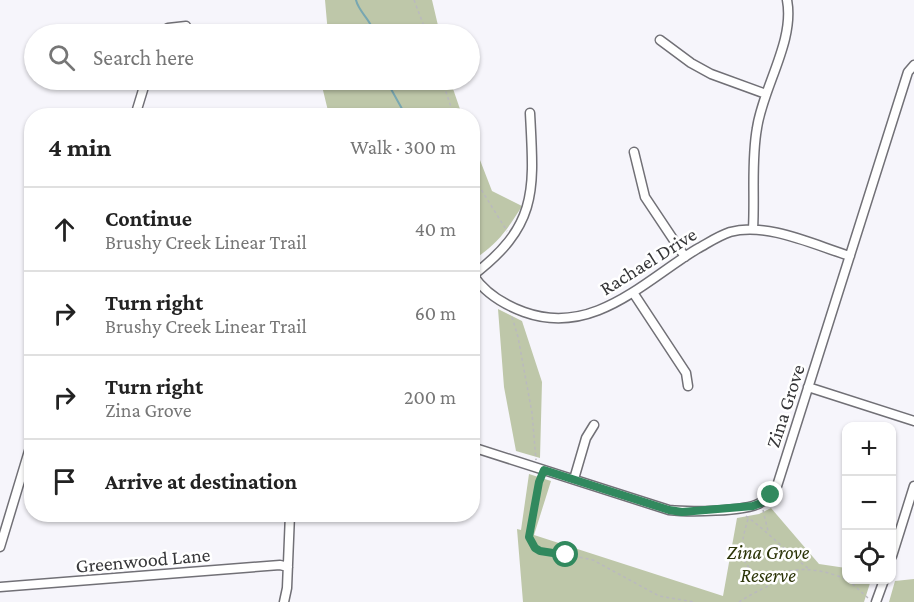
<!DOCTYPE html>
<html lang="en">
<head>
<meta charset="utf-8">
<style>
  :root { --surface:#fff; --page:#f6f6f6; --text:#222; --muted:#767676; --line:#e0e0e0 }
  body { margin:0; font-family:"Crimson Pro",serif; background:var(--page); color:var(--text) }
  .controls { position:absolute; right:18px; bottom:18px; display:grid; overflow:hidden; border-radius:12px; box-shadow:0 2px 4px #0004 }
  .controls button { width:54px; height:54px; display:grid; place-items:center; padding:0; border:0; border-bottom:2px solid var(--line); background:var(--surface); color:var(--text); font:30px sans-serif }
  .stop { position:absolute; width:18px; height:18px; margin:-14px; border:4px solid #31895e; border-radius:50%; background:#fff }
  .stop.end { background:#31895e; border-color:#fff; box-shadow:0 2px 6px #0008 }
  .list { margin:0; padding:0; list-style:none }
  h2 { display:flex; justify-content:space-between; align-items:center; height:78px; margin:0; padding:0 24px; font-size:26px }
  h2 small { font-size:20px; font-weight:400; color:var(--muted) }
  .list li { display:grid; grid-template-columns:39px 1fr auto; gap:18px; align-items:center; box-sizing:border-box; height:84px; padding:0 24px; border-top:2px solid var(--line) }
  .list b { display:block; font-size:22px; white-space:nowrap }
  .list p { margin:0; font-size:20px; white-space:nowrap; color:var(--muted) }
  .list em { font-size:20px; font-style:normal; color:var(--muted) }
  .icon { flex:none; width:33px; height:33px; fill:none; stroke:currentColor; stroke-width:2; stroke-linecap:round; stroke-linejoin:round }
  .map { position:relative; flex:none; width:914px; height:602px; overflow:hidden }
  .search { position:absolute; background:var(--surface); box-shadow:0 2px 4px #0004; left:24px; top:24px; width:456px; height:66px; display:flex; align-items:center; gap:15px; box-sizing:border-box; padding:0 21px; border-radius:33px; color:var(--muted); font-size:22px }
  .panel { position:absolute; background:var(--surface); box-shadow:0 2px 4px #0004; left:24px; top:108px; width:456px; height:414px; border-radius:24px }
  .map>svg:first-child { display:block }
  .green { fill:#bec7a9 }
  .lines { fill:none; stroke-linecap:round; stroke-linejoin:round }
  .stream { stroke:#78a7b1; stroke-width:2 }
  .minor-casing { stroke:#717076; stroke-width:11 }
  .path { stroke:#bab9be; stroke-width:1.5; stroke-dasharray:3 3; stroke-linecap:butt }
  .minor { stroke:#fff; stroke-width:8 }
  .route { stroke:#31895e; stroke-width:8 }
  .labels { text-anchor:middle; stroke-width:5; stroke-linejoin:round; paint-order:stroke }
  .street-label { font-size:20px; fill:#363638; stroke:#fff }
  .park-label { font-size:20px; font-style:italic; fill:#2c3508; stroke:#fff }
</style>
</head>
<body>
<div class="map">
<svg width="914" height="602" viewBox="0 0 914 602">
  <rect width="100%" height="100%" fill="#f6f5fb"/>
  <!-- green -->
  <path class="green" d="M325 0H432L440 34H328Z
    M333 80H450L462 115H329L321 82 333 87Z
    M473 142 492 191 522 206C507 230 498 244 473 260Z
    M498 309 522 321 542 382 540 458 516 451 504 387Z
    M529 474 551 481 534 535 723 596 737 518 759 514 771 508 819 564 846 568V580H871L864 602H523L517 529 521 530Z
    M914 579V602H889L895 581Z"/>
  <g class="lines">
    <!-- stream -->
    <path class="stream" d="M356 0C359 13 373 21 373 34
      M386 80 406 116"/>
    <!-- minor casing -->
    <g class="minor-casing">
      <path id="minor" d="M161 34 168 28 186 26
        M660 40 691 63 711 74 766 94
        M135 116 146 80
        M634 152 645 197 685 257
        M753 229C755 196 751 161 757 128 763 87 795 41 787 0
        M473 275C485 293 505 305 524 312 593 337 644 281 697 249 708 243 718 236 730 232 767 222 814 245 850 256
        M472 276C539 225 534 190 530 113
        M634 294 686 373 688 386
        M808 387 914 421
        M472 447 669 510C687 512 745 512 760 503 768 500 772 493 777 486L908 72 914 65
        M574 479 586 438 594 425
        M0 547 32 441
        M892 556 914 486
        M0 587 280 565 288 567
        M284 602 287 588 290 514
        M876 602 884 580"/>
    </g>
    <!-- path -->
    <path class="path" d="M414 0 427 34
      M442 80 454 116
      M472 168 479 186 507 231
      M512 317 518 337 532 413 536 460
      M542 477 539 482 529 530V537L535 548 593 560 659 596 694 602
      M763 510 768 531
      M746 516C768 532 787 552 809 569
      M748 519C738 553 738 566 771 583
      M848 580 868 598
      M739 602C748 596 758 591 768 586 772 583 773 579 778 576 798 564 826 571 846 579"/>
    <!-- minor -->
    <use href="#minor" class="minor"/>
  </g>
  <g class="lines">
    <!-- route -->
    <path class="route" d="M566 555 540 551 535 548 529 537 539 482 544 470 669 510 682 512 753 506 761 503 771 495"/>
  </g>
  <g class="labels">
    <!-- street labels -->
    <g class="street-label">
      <text transform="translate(648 261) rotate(-32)" y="7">Rachael Drive</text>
      <text transform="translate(785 406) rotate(-72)" y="7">Zina Grove</text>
      <text transform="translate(143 560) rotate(-5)" y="7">Greenwood Lane</text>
    </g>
    <!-- park labels -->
    <g class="park-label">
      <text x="768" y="559">Zina Grove<tspan x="768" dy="23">Reserve</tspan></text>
    </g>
  </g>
</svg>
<div class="controls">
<button>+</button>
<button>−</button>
<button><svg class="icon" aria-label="locate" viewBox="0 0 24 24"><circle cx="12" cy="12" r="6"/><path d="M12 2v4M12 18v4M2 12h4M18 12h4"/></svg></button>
</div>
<div class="stop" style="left:566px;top:555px"></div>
<div class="stop end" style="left:771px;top:495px"></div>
<div class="search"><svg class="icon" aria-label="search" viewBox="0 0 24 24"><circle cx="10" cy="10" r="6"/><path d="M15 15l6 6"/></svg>Search here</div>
<section class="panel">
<h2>4 min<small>Walk · 300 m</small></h2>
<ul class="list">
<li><svg class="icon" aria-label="ahead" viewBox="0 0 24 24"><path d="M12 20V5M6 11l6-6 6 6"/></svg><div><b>Continue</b><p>Brushy Creek Linear Trail</p></div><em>40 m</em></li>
<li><svg class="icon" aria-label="right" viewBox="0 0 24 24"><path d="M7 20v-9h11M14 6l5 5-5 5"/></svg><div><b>Turn right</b><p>Brushy Creek Linear Trail</p></div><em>60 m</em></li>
<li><svg class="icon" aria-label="right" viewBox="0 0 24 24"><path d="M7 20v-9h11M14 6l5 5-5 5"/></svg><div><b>Turn right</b><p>Zina Grove</p></div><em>200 m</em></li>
<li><svg class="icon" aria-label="arrive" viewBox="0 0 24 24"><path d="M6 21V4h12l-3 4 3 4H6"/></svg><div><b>Arrive at destination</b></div></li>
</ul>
</section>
</div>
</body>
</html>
